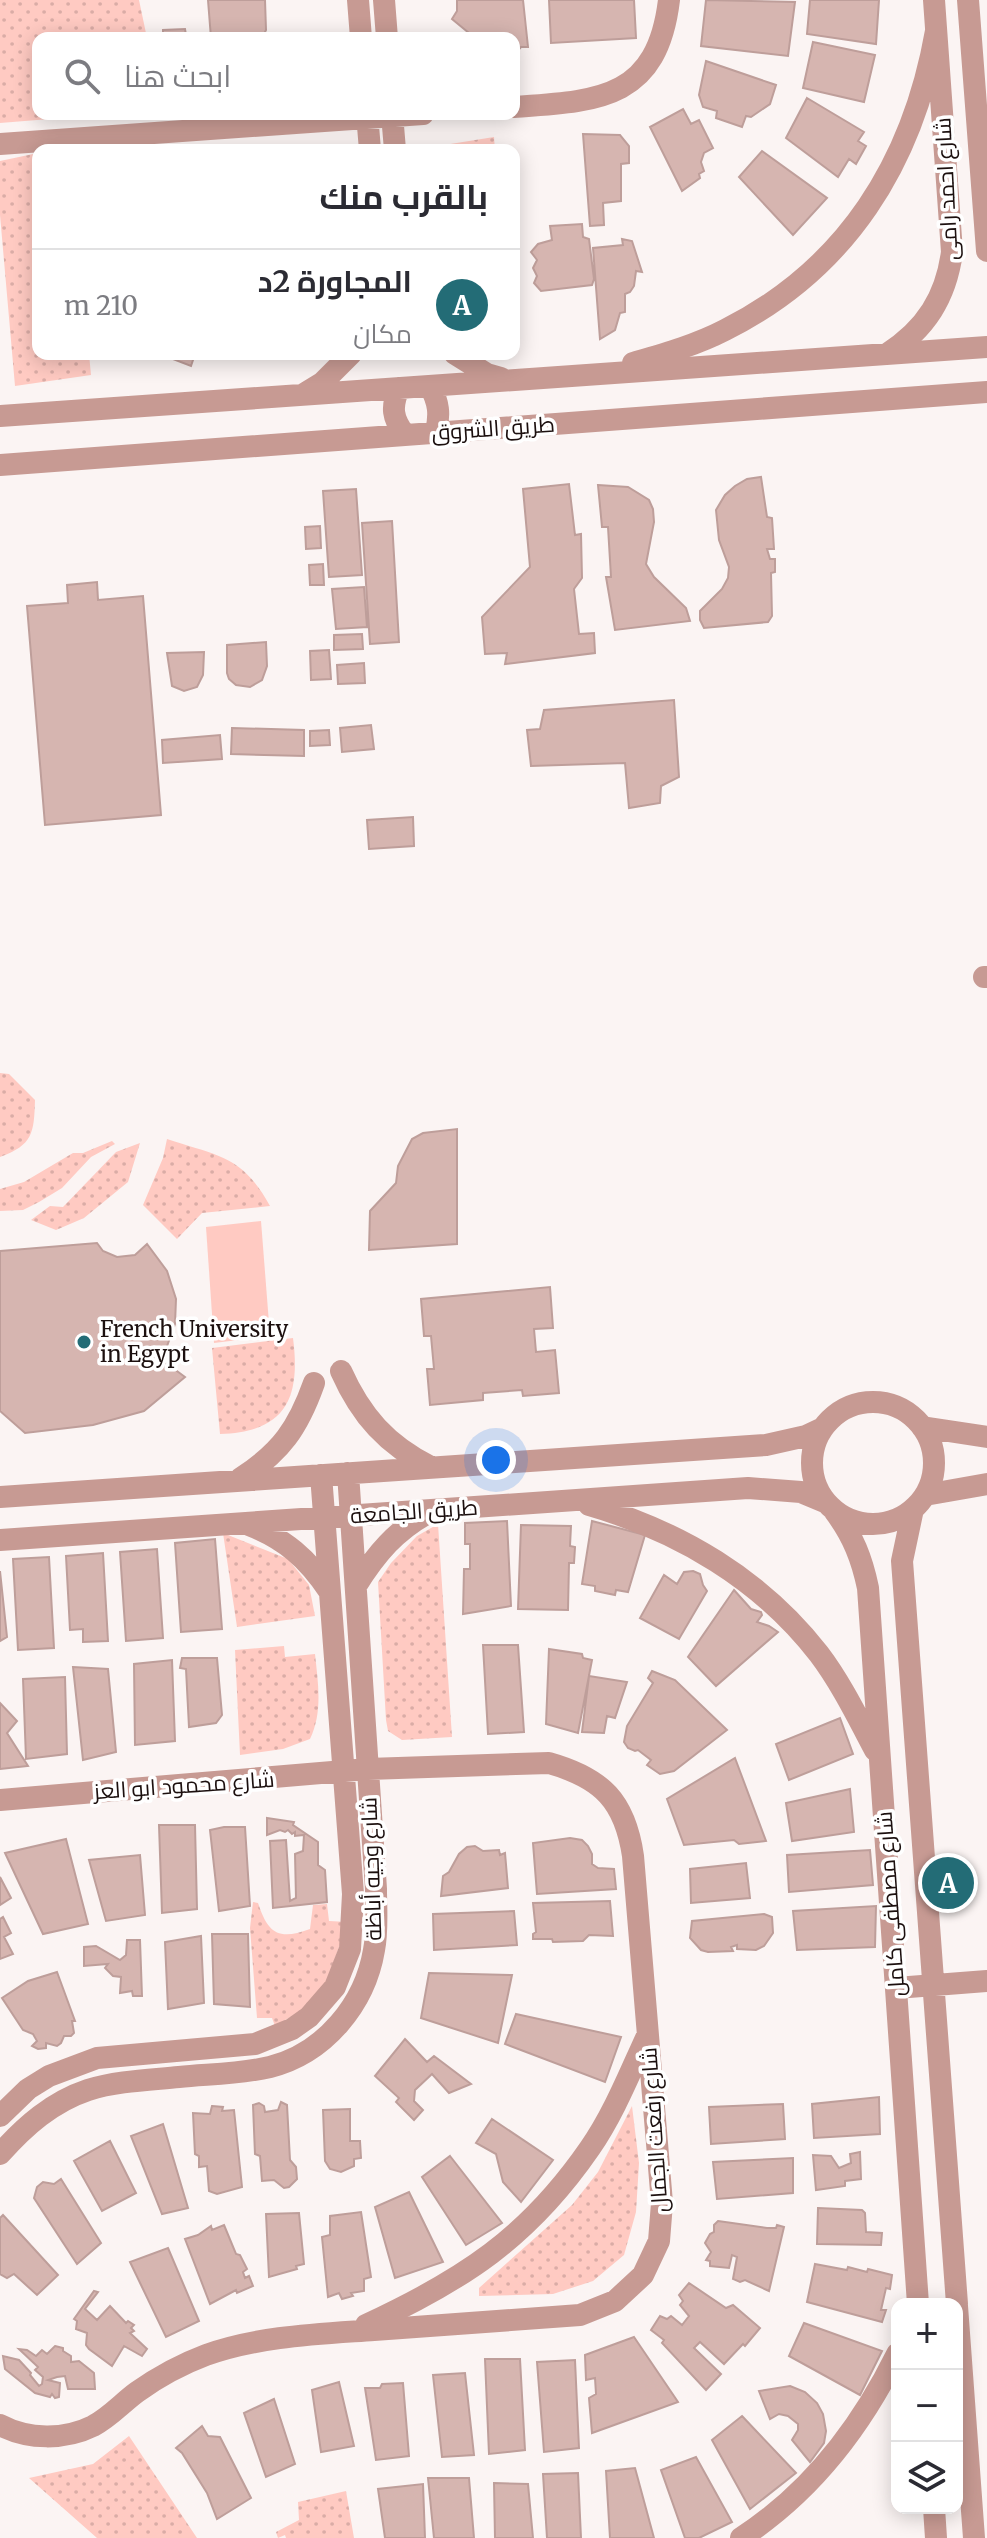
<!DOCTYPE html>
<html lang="ar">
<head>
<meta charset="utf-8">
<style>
  :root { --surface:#fff; --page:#f2f2f3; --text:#2b2b33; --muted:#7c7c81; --line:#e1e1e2; --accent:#236c76 }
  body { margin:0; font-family:Merriweather,Cairo,serif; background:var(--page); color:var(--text); direction:rtl }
  .controls { position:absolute; right:24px; bottom:24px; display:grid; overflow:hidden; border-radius:16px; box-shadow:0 4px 20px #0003 }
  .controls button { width:72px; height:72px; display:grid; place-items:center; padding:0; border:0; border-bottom:2px solid var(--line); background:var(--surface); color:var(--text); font:40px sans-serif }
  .you { position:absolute; left:496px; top:1460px; width:28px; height:28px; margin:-20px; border:6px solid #fff; border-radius:50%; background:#1a73e8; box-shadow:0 0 0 12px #1a73e833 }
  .badge { display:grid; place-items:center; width:52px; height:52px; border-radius:50%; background:var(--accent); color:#fff; font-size:26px; font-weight:700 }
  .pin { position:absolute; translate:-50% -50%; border:4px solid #fff; box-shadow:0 2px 8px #0006 }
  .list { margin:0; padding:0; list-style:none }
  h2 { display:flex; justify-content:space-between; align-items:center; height:104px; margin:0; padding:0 32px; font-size:34px }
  h2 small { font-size:26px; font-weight:400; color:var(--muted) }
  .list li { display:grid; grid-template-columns:52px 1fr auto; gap:24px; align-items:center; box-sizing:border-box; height:112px; padding:0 32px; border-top:2px solid var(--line) }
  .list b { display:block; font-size:30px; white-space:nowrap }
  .list p { margin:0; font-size:26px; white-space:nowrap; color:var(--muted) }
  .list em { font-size:26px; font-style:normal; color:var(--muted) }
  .icon { flex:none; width:44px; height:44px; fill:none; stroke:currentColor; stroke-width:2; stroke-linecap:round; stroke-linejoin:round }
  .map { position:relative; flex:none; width:987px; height:2538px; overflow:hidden; direction:ltr }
  .search { position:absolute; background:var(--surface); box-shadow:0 4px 20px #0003; left:32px; top:32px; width:488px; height:88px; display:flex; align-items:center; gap:20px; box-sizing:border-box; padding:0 28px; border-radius:16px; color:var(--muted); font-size:30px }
  .panel { position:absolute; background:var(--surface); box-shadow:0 4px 20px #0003; left:32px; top:144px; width:488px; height:216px; border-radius:16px; direction:rtl }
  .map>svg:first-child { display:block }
  .grass { fill:url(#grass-dots) }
  .garden { fill:#ffcac2 }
  .building { fill:#d6b5b0; stroke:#be9e9a; stroke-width:2 }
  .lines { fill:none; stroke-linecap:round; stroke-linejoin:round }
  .minor { stroke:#c79a93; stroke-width:22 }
  .poi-dot { fill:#236c76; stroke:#fff; stroke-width:3 }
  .labels { text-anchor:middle; stroke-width:7; stroke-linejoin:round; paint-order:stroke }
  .street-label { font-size:22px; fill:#1c100f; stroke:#fff }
  .poi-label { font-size:22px; fill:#1c100f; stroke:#fff; text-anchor:start }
</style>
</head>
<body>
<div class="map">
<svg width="987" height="2538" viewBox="0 0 987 2538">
  <defs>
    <pattern id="grass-dots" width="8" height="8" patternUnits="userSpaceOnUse" patternTransform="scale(2)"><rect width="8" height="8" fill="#ffcac2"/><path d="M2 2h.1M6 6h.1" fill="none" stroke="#daaca6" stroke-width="1.8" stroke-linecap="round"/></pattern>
  </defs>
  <rect width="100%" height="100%" fill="#fbf4f3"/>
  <!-- grass -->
  <path class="grass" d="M0 0H139L147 38H38V114H112L0 123Z
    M494 137 495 150H419V149Z
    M38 153V354H89L91 375 15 386 0 215V161Z
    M0 1073 9 1074 35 1100C34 1133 33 1145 0 1157Z
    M167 1139C218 1156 242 1155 270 1206L202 1213 177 1239 143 1205 163 1158Z
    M112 1141 115 1144 91 1157 62 1188 39 1202 23 1210 0 1211V1189L24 1182 73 1153H83Z
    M140 1143 128 1182 84 1218 56 1230 31 1220 50 1206 63 1207 116 1152Z
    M293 1338C301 1399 285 1432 220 1434L212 1348Z
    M438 1524 452 1737 402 1740 388 1731 386 1720 378 1582 391 1563 417 1536Z
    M223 1533 288 1559 309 1585 315 1616 237 1627Z
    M284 1646 285 1657 315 1654C318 1683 323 1712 310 1739L283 1749 240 1755 235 1650Z
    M253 1902 258 1903C268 1933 278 1941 310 1929L313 1905 327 1904 329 1921 348 1922 320 2000 275 2026 272 2018H257L250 1928Z
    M632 2106 639 2163 636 2212 624 2255 593 2281 553 2294 479 2296V2288L572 2205 598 2172Z
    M129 2436 197 2538H97L29 2478 93 2464Z
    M346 2491 354 2538H286L285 2535 278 2538 276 2532 299 2520 298 2502Z"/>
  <!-- garden -->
  <path class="garden" d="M261 1221 270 1336 214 1343 206 1227Z"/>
  <!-- building -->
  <path class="building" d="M208 0H265L266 30 262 38H211Z
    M457 0H523L528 47H521L514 55V38H475L452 19 457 11Z
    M549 0H634L636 38 551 43Z
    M706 0 795 2 788 56 701 46Z
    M810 0H879L876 44 807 34Z
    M185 29 186 35 200 34V38H163V30Z
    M813 42 875 55 864 102 803 88Z
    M706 61 776 85 770 104 751 117 746 116 742 127 716 118 717 111 703 107 699 95Z
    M807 98 864 132 858 141 866 146 856 164 849 159 838 177 786 138Z
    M683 109 691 124 699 120 713 148 704 153 701 162 704 171 699 174 700 178 682 191 650 127Z
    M583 134 620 135 629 146V163L621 164V201L603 203 604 225 590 226Z
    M762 151 827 198 793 235 739 177Z
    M582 224 583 237 589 239 594 279 592 285 541 291 534 283 537 276 533 268 537 260 531 252 538 244 552 240 550 226Z
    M622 239 632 241 642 272 636 271 634 286 630 292 625 294V312L620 313 615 330 600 339 593 248 623 245Z
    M160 354H195L191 366Z
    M761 477 767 517 772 518 774 549H767L770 559H775V572L771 573 772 616 768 622 704 628 700 620V611L722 589 728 578 729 567 719 540 716 510 725 495 735 486 747 479Z
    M569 484 575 535 581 534 582 578 574 589 579 634 594 633 595 653 505 664 507 653 485 654 482 617 530 567 523 489Z
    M598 485 628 487 649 500 653 509 654 522 646 564 654 577 686 608 690 621 615 630 606 577H611L608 527H602Z
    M356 489 362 575 329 577 323 491Z
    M392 521 399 642 370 644 362 523Z
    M320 526 321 548 306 549 305 527Z
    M323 564 324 585H310L309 565Z
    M97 582 98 600 143 596 161 815 45 825 27 606 68 603 67 585Z
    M364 587 367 627 336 629 332 589Z
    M362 634 363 649 334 650V635Z
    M266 642 267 666 262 680 250 687 236 685 229 679 227 673V645Z
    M329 650 331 679 311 680 310 651Z
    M204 652 203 675 197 687 184 691 172 686 167 653Z
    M364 663 365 683 338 684 337 665Z
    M674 700 679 777 661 786 660 803 629 808 625 763 531 766 527 730 540 729 544 710Z
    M371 725 374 749 342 752 340 728Z
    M232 728 304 730V756L231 754Z
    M329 730 330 745 310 746V731Z
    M220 735 222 759 163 763 162 740Z
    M413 817 414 846 369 849 367 820Z
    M457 1129V1244L369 1250 370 1211 396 1183 398 1166 412 1139 423 1133Z
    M97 1243 103 1251 117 1257 135 1255 147 1244 167 1271 176 1299 175 1324 162 1360 185 1377 144 1411 93 1425 25 1433 0 1411V1251Z
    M550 1287 553 1328 534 1329 536 1352 555 1350 559 1393 523 1396 522 1390 483 1393V1400L430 1405 427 1369H434L431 1336H424L421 1299Z
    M507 1521 511 1606 463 1614 464 1569H470V1544H465V1523Z
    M592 1521 645 1535 628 1592 616 1590 615 1595 595 1591V1586L582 1584Z
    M521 1525 571 1526 570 1546 575 1547 574 1563H569L568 1610 518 1609Z
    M215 1539 222 1629 181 1632 175 1543Z
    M157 1549 163 1638 126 1641 120 1552Z
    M103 1553 108 1641 83 1642V1629L70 1630 66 1556Z
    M49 1557 54 1648 18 1650 13 1559Z
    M0 1571 7 1637 0 1641Z
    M693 1571 700 1574 703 1585 707 1591 679 1639 640 1618 664 1575 677 1584 684 1572Z
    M734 1590 751 1609 761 1612 762 1615 757 1622 769 1626 778 1632 716 1686 688 1657Z
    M483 1645H518L524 1732 488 1734Z
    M549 1649 582 1654 583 1658 592 1660 578 1733 546 1724Z
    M182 1658H217L222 1715 216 1723 189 1727 186 1669 180 1668Z
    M172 1660 175 1741 135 1745 134 1664Z
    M73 1667 108 1669 116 1752 83 1760Z
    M652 1671 675 1680 727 1730 674 1771 660 1774 647 1765 651 1760 638 1750 635 1751 628 1748 624 1742 627 1726 653 1683 648 1678Z
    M589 1676 627 1682 615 1718 607 1716 604 1733 582 1732Z
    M65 1677 67 1754 26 1759 23 1679Z
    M0 1703 17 1721 7 1733 28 1766 0 1769Z
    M840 1718 853 1754 789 1780 776 1744Z
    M735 1758 766 1841 739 1844 734 1840 684 1845 667 1799Z
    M850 1789 854 1832 792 1841 786 1803Z
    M267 1818 294 1822 293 1825 318 1842V1865L325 1870 327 1902 273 1908 270 1841 286 1840 290 1901 296 1898 295 1854 303 1851 304 1835 295 1836V1832L292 1834 288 1830 285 1832 280 1830 267 1835Z
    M159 1825H195L197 1909 162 1913Z
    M224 1827H245L250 1906 219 1911 210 1830Z
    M570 1838 582 1840 588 1846 592 1854V1864L598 1868 614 1869 616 1889 537 1894 533 1843Z
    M66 1839 88 1924 43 1934 5 1853Z
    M475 1846 483 1851 499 1850 500 1855 505 1853 508 1888 441 1896 443 1876 449 1872 459 1854 467 1847Z
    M870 1850 873 1885 789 1892 787 1855Z
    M140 1855 145 1915 106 1921 89 1860Z
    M746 1863 750 1898 691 1903 690 1869Z
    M0 1877 11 1898 0 1905Z
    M610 1901 613 1936 589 1935 583 1941 553 1942 552 1939H533V1934L536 1932 533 1903Z
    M876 1906 875 1947 797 1950 793 1911Z
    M514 1911 517 1945 434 1950 433 1914Z
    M764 1914 772 1917 773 1933 764 1946 756 1950 737 1949V1945L731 1947 733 1951 708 1952 701 1950 690 1938 692 1921Z
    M3 1917 11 1933 4 1937 13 1954 0 1959V1919Z
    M212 1934H248L250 2007 214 2004Z
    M201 1936 204 2003 168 2009 165 1942Z
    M127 1940H140L142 1996H133L132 1991 120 1993 121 1977 113 1976 105 1968 108 1964 84 1966V1947L96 1946 120 1960 126 1955Z
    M57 1972 75 2021H72L74 2033 71 2036H64L61 2043 57 2046 46 2043V2048L38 2049 32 2046 37 2041 33 2034 23 2030 2 1998 28 1981Z
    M429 1973 512 1975 498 2043 421 2018Z
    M516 2014 621 2037 605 2082 505 2044Z
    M405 2039 427 2062 434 2056 471 2084 449 2093 432 2074 415 2090 414 2101 423 2110 414 2120 396 2102 399 2098 375 2076Z
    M879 2097 880 2134 814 2138 812 2104Z
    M281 2102 287 2105 290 2160 296 2167 297 2179 289 2187 284 2188 274 2180 262 2181 260 2156 255 2154 253 2105 259 2103 264 2106 265 2112 278 2110Z
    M783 2104 785 2139 711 2144 709 2107Z
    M212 2106 223 2107 222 2111 234 2110 242 2187 217 2194 209 2191 207 2166 199 2167V2156L195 2154 193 2113 210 2114Z
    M350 2109V2141H360L361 2158 354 2159V2166L341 2172 330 2169 325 2161 323 2110Z
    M492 2119 553 2160 521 2202 503 2182 496 2154 476 2143Z
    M163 2124 188 2208 162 2214 131 2136Z
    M110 2141 136 2193 102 2211 74 2161Z
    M860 2152 861 2179 845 2181V2186L816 2190 813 2155 831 2156 839 2168 851 2163 850 2154Z
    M450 2156 502 2223 466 2245 422 2177Z
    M793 2158V2193L717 2199 713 2162Z
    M61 2179 101 2243 77 2264 34 2198 37 2187 43 2182 54 2184Z
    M409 2192 443 2262 395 2278 375 2207Z
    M818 2208 862 2210 865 2213 866 2232 882 2233 881 2245 817 2244Z
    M361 2212 371 2277 364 2279V2291L351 2293 353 2296 342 2299 339 2293 328 2297 322 2237 330 2235V2216Z
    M299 2213 304 2264 296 2266 297 2269 269 2277 266 2214Z
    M3 2215 58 2275 37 2295 14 2274 7 2278 0 2274V2218Z
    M718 2221 767 2228H776L777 2225 784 2227 769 2291 745 2280 740 2282 733 2279 737 2257 732 2255 729 2268 710 2266V2261L706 2260 711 2252 705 2243 710 2234 714 2232V2225Z
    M224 2225 236 2254 240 2255 247 2269 243 2272 245 2278 249 2276 253 2286 237 2293 236 2290 210 2304 185 2239 198 2235 211 2226 212 2230Z
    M168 2248 199 2321 166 2337 130 2262Z
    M815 2264 847 2270 848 2267 867 2272 868 2269 892 2275 890 2289 886 2288 881 2310H886L882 2322 807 2302Z
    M689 2283 726 2308 733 2305 760 2328 745 2346 743 2344 724 2364 700 2342 694 2348 721 2374 706 2390 662 2343 664 2340 651 2330 660 2316 667 2319 671 2316 682 2325 689 2316 680 2305 683 2301 679 2295Z
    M94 2291 98 2292 85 2309 97 2320 110 2306 126 2323 128 2321 134 2325 131 2328 134 2331 130 2333 147 2349 142 2356 124 2346 112 2366 89 2349 86 2345 87 2333 76 2329 77 2321 74 2319Z
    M804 2323 882 2351 860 2395 789 2356Z
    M634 2337 678 2402 592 2433 589 2398 596 2394 595 2378 586 2380 585 2355Z
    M55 2346 63 2348V2351L71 2356V2362L79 2361 94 2373 95 2389H68L65 2376 57 2377 48 2380 60 2383 59 2397 55 2398 52 2394 50 2397 35 2393 5 2369 3 2356 19 2360 31 2373 30 2375 39 2386 42 2384 43 2377 35 2370 38 2367 19 2349 27 2350 36 2356 42 2350 47 2354Z
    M485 2359H520L525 2450 489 2454Z
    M575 2360 579 2448 544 2452 537 2362Z
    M465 2373 474 2455 442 2457 433 2375Z
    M339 2382 354 2446 321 2452 312 2390Z
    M403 2383 409 2456 376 2460 365 2388H380L382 2384Z
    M790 2386 805 2392 817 2403 823 2414 826 2431 824 2443 810 2462 792 2440 798 2430V2424L788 2416 779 2414 770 2419 759 2391Z
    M274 2399 295 2464 266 2477 244 2413Z
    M742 2416 796 2473 750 2509 712 2440Z
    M202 2426 208 2436 220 2437 251 2498 217 2519 207 2493 182 2453 176 2448Z
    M696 2457 732 2522 699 2538H685L661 2470Z
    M635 2468 654 2538H610L606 2471Z
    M578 2473 581 2538H547L543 2474Z
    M428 2478H469L474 2538H434Z
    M494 2483 528 2484 533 2538H495Z
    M423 2484 425 2538H385L378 2489Z"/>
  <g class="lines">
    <!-- minor -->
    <path class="minor" d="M358 0 361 38
      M384 0 387 38
      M968 0 987 251
      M514 107C598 101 657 100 669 0
      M367 114 370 150
      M392 114 395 150
      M0 144 423 114
      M455 354 487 374 501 378
      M887 354C926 329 946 297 952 252L934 0
      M633 363C664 354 696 345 725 330 847 269 913 162 936 31
      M430 386C439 403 440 414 436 432
      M399 388C391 407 392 418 405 435
      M304 394 322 383 351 354
      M0 416 987 347
      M0 465 987 392
      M984 977H987
      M341 1371C361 1416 387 1445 431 1467
      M812 1463a61 61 0 1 1 122 0a61 61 0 1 1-122 0Z
      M922 1427 987 1437
      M241 1478C281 1452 298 1428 314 1383
      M925 1495 987 1484
      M0 1497 766 1445 806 1436 823 1428
      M589 1505C679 1531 761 1579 819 1654 841 1683 858 1718 875 1750
      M913 1509 902 1561 957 2304
      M835 1512C853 1536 862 1559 868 1588L918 2304
      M249 1525C285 1539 308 1559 329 1591
      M0 1540 748 1488 801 1492 825 1502
      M356 1586C376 1554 396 1530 430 1512
      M0 1800 368 1769 549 1763C602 1778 625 1801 633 1856L662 2203 659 2241 643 2275 615 2301 580 2315C512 2320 443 2325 374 2330 319 2334 259 2336 206 2355 182 2364 158 2377 137 2392 122 2403 110 2417 93 2426 65 2440 28 2440 0 2425
      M896 1988 987 1981
      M0 2116 28 2089 49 2076 97 2058 255 2044 292 2029 309 2017 335 1987 350 1949 353 1894 321 1475
      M0 2154C25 2126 52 2102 88 2090 117 2081 149 2080 179 2077 209 2074 241 2074 270 2067 325 2053 365 2004 374 1950 378 1930 376 1909 376 1889L348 1473
      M957 2306 974 2538
      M366 2325C463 2280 528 2238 590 2148 613 2115 629 2075 646 2038
      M934 2508 936 2538
      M741 2538C810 2493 861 2427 897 2354"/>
  </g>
  <!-- markers -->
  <circle class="poi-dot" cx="84" cy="1342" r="8"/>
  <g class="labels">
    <!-- street labels -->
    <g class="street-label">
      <text transform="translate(946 189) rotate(-93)" y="8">شارع احمد رامى</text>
      <text transform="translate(493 428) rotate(-4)" y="8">طريق الشروق</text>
      <text transform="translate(414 1511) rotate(-4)" y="8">طريق الجامعة</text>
      <text transform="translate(184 1785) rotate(-4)" y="8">شارع محمود ابو العز</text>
      <text transform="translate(371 1869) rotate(-92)" y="8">شارع وجيه أباظة</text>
      <text transform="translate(890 1904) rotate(-94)" y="8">شارع مصطفى كامل</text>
      <text transform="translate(654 2130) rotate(-94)" y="8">شارع رفعت الجمال</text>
    </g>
    <!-- poi labels -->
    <g class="poi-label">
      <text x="100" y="1337">French University<tspan x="100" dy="25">in Egypt</tspan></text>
    </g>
  </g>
</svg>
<div class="controls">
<button>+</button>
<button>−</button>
<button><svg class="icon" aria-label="layers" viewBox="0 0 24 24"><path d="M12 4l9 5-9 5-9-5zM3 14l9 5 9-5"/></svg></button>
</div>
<div class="you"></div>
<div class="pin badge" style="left:948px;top:1883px">A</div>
<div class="search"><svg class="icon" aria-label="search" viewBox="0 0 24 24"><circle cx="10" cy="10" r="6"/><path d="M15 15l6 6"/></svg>ابحث هنا</div>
<section class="panel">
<h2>بالقرب منك<small></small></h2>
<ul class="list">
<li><span class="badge">A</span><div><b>المجاورة 2د</b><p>مكان</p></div><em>210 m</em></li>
</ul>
</section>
</div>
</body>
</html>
